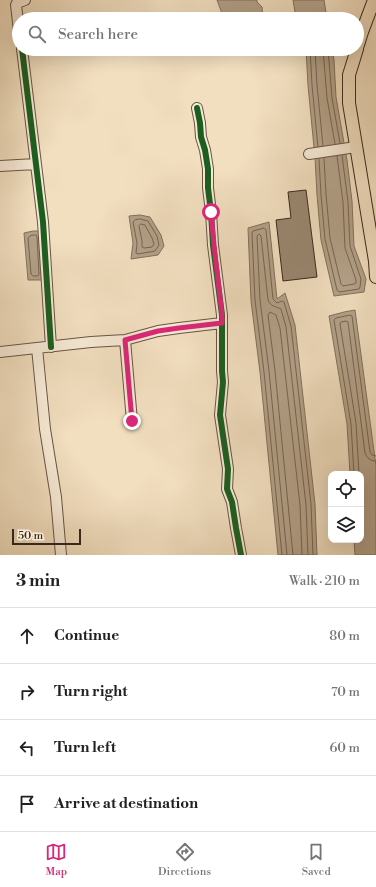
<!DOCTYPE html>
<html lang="en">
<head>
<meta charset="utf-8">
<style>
  :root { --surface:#fff; --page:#f6f6f6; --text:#202124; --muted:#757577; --line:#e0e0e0; --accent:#db2777 }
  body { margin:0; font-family:"Libre Bodoni",serif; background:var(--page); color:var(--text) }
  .controls { position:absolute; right:12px; bottom:12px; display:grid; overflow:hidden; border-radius:8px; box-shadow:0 4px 16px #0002 }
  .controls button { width:36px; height:36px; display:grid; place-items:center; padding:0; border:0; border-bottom:1px solid var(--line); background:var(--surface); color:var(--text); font:20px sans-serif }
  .scale { position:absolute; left:12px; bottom:10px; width:69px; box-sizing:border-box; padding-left:4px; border:2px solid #39281c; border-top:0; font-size:11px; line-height:14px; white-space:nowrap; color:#39281c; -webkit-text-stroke:3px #f7ead6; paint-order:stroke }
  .stop { position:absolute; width:12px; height:12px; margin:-9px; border:3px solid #db2777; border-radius:50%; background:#fff }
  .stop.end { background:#db2777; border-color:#fff; box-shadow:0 1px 4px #0008 }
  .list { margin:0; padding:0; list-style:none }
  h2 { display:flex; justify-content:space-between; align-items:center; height:52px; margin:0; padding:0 16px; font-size:17px }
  h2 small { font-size:13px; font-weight:400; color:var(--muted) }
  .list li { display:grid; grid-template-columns:26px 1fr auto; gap:12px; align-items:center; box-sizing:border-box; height:56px; padding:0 16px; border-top:1px solid var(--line) }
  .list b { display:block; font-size:15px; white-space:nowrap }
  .list em { font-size:13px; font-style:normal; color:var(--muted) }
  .icon { flex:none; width:22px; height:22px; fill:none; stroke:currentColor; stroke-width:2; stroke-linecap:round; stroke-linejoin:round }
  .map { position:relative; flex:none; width:376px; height:555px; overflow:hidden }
  .search { position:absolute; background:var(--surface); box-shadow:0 4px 16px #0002; left:12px; right:12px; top:12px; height:44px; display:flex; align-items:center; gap:10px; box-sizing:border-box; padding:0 14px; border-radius:22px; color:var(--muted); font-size:15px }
  .sheet { height:276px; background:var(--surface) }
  nav { display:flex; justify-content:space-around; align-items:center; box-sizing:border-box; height:56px; border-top:1px solid var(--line); background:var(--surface); font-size:11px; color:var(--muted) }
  nav a { display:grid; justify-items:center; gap:2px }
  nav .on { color:var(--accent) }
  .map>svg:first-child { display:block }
  .water { fill:#b3a188; stroke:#82715d }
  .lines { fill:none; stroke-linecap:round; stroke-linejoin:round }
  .shore { stroke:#766452; stroke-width:1 }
  .building { fill:#998771; stroke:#39281c }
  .minor-casing { stroke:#675645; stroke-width:12 }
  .major-casing { stroke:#39281c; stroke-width:14 }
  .minor { stroke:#f7ead6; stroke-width:10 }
  .major { stroke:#f2dfc0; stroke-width:12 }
  .cycleway-casing { stroke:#f7ead6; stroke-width:8 }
  .cycleway { stroke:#1b5e20; stroke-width:6 }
  .route { stroke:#db2777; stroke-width:5 }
</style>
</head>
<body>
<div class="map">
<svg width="376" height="555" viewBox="0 0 376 555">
  <rect width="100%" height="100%" fill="#f2dfc0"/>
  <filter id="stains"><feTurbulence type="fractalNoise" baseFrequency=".005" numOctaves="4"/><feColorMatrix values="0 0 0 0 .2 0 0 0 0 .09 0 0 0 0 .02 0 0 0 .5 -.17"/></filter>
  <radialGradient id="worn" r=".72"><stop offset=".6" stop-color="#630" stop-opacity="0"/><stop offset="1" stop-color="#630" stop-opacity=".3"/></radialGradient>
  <!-- water -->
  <path class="water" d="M217 0H257V2L262 7 263 19H224Z
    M293 0H324L327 19H298L295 12Z
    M306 49H332L334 60 336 97 347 160 352 201 354 246 366 279 364 292 334 296 321 240 317 195 315 158 308 85Z
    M140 215 150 217 161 235 164 246 158 255 131 259 133 243 129 216Z
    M269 222 277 299 285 293 295 325 315 504 317 555H278L260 372 251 301 248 228Z
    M33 231H41L44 280H28L24 233Z
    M355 310 376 466V555H355L354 540H361V474H350L347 424 329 316 344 312Z"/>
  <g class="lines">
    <!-- shore -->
    <path class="shore" d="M310 49 312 85 318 147
      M315 49 317 85 323 146
      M323 49 327 98 335 144
      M328 49 332 98 340 143
      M324 158 326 194 330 238 341 284 343 286 354 284 356 283V280L345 248 343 202 337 156
      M319 159 321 195 325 239 337 290 339 292 359 289 360 287 361 279 350 246 348 202 342 155
      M140 219 148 221 157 236 159 245 155 251 138 254 136 253 137 243 133 222 135 220Z
      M141 224 145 225 152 238 154 244 152 247 144 248 142 247V241L139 226Z
      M34 235H36L37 237 39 274 38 276H33L31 274 28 238 30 236Z
      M354 474 351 424 334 320 336 318 350 315 352 316 370 452 372 455 376 456
      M359 474 356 423 340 324 341 322 346 321 348 322 365 453C367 458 370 461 376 461
      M282 555 264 372 255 300 252 233 253 231 264 228 266 230 273 299 277 303 282 301 284 302 291 326 311 504 313 555
      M287 555 269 371 260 300 257 236 259 234 261 236 268 300C271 307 275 306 281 309L286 327 306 505 308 555
      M293 555 275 371 268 315 270 312 276 315 280 328 300 505 302 555"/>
  </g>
  <!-- building -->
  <path class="building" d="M306 190 317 277 283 281 276 220 291 218 288 192Z"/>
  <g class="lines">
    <!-- minor casing -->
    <g class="minor-casing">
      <path id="minor" d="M19 31 16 5 17 3 25 0
        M22 49 43 222 51 347
        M197 108 200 123 201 137 205 150 208 169V188L211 212 213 245 222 315V371L223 382 220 415 228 469 227 489 232 502 236 528 241 555
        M309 154 356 147
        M0 166 36 164
        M125 340 132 421
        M37 348 45 429 56 497 61 555
        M0 352 91 342 125 340 158 331 179 328 222 323"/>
    </g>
    <!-- major casing -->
    <g class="major-casing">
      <path id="major" d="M357 48 362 32 374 0
        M357 49 349 75V103L375 261 376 277"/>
    </g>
    <!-- minor -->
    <use href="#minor" class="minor"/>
    <!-- major -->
    <use href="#major" class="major"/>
    <!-- cycleway casing -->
    <g class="cycleway-casing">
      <path id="cycleway" d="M22 49 43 222 51 347
        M197 108 200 123 201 137 205 150 208 169V188L211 212 213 245 222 315V371L223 382 220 415 228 469 227 489 232 502 236 528 241 555"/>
    </g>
    <!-- cycleway -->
    <use href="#cycleway" class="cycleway"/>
  </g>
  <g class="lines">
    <!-- route -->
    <path class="route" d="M132 421 125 340 158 331 179 328 222 323V315L214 245 211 212"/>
  </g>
  <rect width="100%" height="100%" filter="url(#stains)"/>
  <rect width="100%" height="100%" fill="url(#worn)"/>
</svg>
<div class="controls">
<button><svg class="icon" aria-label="locate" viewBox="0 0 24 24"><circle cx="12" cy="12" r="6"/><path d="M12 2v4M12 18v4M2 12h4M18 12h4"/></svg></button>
<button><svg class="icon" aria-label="layers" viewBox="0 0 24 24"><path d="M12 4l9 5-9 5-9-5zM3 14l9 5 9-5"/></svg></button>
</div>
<div class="scale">50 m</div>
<div class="stop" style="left:211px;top:212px"></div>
<div class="stop end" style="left:132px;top:421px"></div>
<div class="search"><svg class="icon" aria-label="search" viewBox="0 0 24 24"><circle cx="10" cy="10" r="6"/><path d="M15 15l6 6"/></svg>Search here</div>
</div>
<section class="sheet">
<h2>3 min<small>Walk · 210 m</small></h2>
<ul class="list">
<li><svg class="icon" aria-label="ahead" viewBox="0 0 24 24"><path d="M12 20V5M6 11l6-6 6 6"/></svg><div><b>Continue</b></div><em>80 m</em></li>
<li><svg class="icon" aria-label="right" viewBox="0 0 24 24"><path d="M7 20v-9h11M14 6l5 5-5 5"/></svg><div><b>Turn right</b></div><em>70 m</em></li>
<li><svg class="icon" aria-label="left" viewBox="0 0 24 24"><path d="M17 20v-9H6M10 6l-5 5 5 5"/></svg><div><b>Turn left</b></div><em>60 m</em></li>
<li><svg class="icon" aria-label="arrive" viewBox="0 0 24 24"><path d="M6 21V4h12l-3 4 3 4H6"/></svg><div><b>Arrive at destination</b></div></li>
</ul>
</section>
<nav>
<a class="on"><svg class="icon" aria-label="map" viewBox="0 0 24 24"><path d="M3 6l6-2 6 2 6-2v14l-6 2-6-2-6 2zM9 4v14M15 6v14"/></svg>Map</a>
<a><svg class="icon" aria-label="directions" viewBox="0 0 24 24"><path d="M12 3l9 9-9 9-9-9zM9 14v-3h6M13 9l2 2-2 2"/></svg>Directions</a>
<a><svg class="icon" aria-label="saved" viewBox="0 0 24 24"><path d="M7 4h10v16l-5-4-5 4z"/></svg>Saved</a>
</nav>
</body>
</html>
